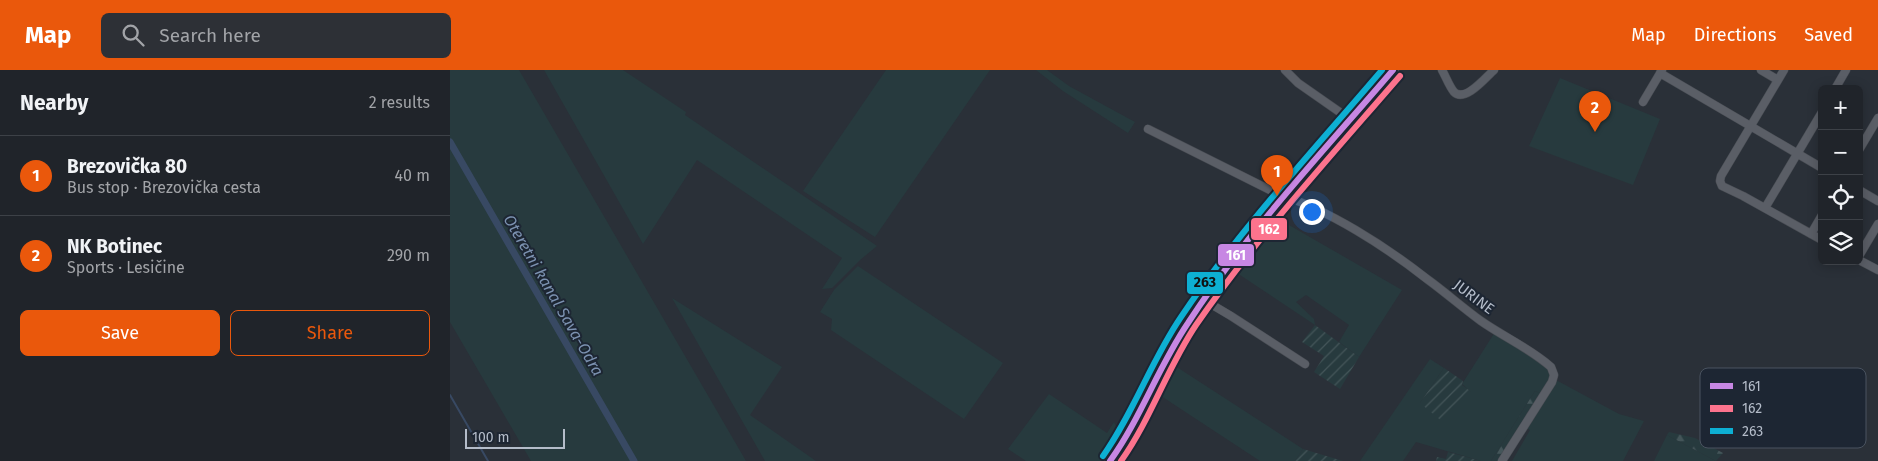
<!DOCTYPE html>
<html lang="en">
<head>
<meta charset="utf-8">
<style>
  :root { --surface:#20242a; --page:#2d3036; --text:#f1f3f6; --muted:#a2a4a8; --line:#3d4147; --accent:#ea580c }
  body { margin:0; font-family:"Fira Sans",sans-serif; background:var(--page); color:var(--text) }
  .controls { position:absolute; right:15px; top:15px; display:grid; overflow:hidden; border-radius:8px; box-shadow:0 2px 12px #0003 }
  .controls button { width:45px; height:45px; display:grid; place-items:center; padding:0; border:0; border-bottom:1px solid var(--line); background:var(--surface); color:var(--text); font:25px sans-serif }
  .scale { position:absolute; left:15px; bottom:12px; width:100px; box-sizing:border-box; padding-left:5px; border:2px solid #b4bcc9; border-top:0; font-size:14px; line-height:18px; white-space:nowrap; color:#b4bcc9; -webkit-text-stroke:4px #1d2633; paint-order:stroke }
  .you { position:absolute; left:861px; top:141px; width:18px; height:18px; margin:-12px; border:4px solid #fff; border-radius:50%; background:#1a73e8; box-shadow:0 0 0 8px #1a73e833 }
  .badge { display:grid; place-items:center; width:32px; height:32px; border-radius:50%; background:var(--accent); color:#fff; font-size:16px; font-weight:700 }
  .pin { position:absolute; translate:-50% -41px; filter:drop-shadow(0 1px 2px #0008) }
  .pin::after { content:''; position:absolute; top:26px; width:18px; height:15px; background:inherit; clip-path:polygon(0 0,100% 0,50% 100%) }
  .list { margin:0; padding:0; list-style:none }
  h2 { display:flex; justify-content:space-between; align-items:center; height:65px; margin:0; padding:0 20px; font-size:21px }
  h2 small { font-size:16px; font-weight:400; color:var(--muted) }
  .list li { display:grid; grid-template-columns:32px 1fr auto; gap:15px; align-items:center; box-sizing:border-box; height:80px; padding:0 20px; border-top:1px solid var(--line) }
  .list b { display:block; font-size:19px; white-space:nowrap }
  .list p { margin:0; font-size:16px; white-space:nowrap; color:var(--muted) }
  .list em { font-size:16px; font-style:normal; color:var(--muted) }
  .actions { display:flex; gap:10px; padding:15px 20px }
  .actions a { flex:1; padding:11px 0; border:1px solid var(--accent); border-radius:8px; text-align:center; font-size:18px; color:var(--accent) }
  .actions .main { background:var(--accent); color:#fff }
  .icon { flex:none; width:28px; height:28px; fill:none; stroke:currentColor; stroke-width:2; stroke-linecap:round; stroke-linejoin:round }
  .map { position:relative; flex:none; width:1428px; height:391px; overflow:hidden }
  header { display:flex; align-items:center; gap:30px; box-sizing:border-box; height:70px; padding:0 25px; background:var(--accent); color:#fff }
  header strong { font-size:24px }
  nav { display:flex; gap:28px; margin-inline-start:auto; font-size:18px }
  .search { width:350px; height:45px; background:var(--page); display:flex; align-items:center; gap:12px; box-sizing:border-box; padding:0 18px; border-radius:8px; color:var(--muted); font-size:19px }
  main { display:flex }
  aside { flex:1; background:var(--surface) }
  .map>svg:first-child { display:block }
  .grass { fill:#273a3e }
  .forest { fill:url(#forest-firs) }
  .garden { fill:url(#garden-furrows) }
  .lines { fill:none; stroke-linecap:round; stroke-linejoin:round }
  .stream { stroke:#384963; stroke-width:2 }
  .canal { stroke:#384963; stroke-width:7 }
  .minor-casing { stroke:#484c53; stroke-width:9 }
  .secondary-casing { stroke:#484c53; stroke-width:12 }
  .minor { stroke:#5a5e66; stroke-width:8 }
  .secondary { stroke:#595d64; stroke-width:10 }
  .bus-1-casing { stroke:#1d2633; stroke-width:10 }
  .bus-2-casing { stroke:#1d2633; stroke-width:10 }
  .bus-3-casing { stroke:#1d2633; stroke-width:10 }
  .bus-1 { stroke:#c787e3; stroke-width:6 }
  .bus-2 { stroke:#fc738d; stroke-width:6 }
  .bus-3 { stroke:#0dafd3; stroke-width:6 }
  .labels { text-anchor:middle; stroke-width:4; stroke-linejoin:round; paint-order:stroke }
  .street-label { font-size:15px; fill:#b4bcc9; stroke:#1d2633 }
  .water-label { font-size:16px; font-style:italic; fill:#7c92b1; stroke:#1d2633 }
  .key { fill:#1d2633; stroke:#4a5360; stroke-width:1 }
  .key-label { font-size:14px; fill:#b4bcc9 }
  .line-badge { stroke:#1d2633; stroke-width:2 }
  .badge-label { font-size:14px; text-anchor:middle; font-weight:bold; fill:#fff }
  .pale-badge-label { font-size:14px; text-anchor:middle; font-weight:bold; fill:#111 }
</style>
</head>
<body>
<header>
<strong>Map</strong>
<div class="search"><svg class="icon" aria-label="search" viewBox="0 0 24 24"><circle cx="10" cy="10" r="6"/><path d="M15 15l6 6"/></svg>Search here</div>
<nav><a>Map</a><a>Directions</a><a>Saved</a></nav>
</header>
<main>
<aside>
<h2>Nearby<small>2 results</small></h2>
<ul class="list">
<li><span class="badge">1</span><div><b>Brezovička 80</b><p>Bus stop · Brezovička cesta</p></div><em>40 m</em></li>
<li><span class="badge">2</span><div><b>NK Botinec</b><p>Sports · Lesičine</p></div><em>290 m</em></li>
</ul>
<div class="actions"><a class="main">Save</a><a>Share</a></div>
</aside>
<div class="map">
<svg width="1428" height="391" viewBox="0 0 1428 391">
  <defs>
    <pattern id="forest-firs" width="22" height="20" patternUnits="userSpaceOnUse" patternTransform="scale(1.25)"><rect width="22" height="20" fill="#273a3e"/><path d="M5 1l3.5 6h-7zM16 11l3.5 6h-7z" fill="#445559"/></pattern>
    <pattern id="garden-furrows" width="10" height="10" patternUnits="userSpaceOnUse" patternTransform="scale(1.25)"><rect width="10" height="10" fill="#273a3e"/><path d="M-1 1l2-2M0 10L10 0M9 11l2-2" fill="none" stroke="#445559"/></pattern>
  </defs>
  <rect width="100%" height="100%" fill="#2a3038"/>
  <!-- grass -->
  <path class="grass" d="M0 0H69L296 391H81L0 252Z
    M94 0H173L236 42 235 45 427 176 410 190 382 218 372 219 392 188 247 90 193 174Z
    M436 0H540L425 167 353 121Z
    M586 0H597L619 16 685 52 678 63 613 21Z
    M1110 8 1210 49 1183 115 1079 76Z
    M825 147 952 220 909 287 889 272 899 255 856 225 846 232 864 249 865 255 784 201Z
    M408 196 553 293 514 349 381 260 382 249 370 242 384 220Z
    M222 228 332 297 300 345 366 391H315Z
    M1045 262 1097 296 1101 305 1092 324 1085 321 1041 391H1031L966 372 953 391H910L980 289 994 298 970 333 1022 323 1012 314Z
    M719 292 853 379 845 391H810L705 322Z
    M1106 310 1169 344 1194 351 1173 391H1062L1080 360 1076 358Z
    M599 324 657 363 664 352C674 372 668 375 655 391H576L558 379Z
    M1217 365 1266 391H1204Z"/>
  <!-- forest -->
  <path class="forest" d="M1085 321 1092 324 1048 391H1041Z
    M1219 362 1245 368 1273 383 1266 391 1217 365Z"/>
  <!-- garden -->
  <path class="garden" d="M865 255 909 287 890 319 864 302 874 286 852 272Z
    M994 298 1013 311 1012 315 1023 323 994 353 970 333Z
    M853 379 893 391H845Z
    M998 382 1031 391H986L987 387 996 389Z"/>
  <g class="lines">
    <!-- stream -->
    <path class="stream" d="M0 325 38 391"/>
    <!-- canal -->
    <path class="canal" d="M0 72 184 391"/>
    <!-- minor casing -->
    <g class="minor-casing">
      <path id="minor" d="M835 0 848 13 901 50
        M992 0C996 7 999 16 1004 22 1015 33 1036 7 1044 0
        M1311 0 1328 10
        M1334 0 1271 106 1270 111 1272 116 1293 126 1372 170
        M1210 3 1372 98
        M1385 19 1396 0
        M1193 32 1212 0
        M698 59 828 124C879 140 935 176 977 209 995 222 1013 238 1031 251 1054 267 1081 279 1101 297L1104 305 1102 312 1052 391
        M1409 80 1428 48
        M1409 120 1428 131
        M1315 138 1372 42
        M1361 164 1372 145
        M1409 186 1428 154
        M1409 190 1428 200
        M754 230 781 246 855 294"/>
    </g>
    <!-- secondary casing -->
    <g class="secondary-casing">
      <path id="secondary" d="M660 391C693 349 708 296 738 252 799 163 873 83 943 0"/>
    </g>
    <!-- minor -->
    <use href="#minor" class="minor"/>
    <!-- secondary -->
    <use href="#secondary" class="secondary"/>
    <!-- bus-1 casing -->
    <g class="bus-1-casing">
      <path id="bus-1" d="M660 391C691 348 708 297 738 253 797 162 873 82 943 0"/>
    </g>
    <!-- bus-2 casing -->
    <g class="bus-2-casing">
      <path id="bus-2" d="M671 391C701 349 717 298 746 255 807 167 880 87 950 6"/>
    </g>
    <!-- bus-3 casing -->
    <g class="bus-3-casing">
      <path id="bus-3" d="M653 386C684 342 701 291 731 247 790 159 863 81 932 0"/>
    </g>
    <!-- bus-1 -->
    <use href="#bus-1" class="bus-1"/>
    <!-- bus-2 -->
    <use href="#bus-2" class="bus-2"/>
    <!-- bus-3 -->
    <use href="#bus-3" class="bus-3"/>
  </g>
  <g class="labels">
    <!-- street labels -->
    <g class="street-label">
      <text transform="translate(1024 227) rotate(37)" y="5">JURINE</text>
    </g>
    <!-- water labels -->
    <g class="water-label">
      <text transform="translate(104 225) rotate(60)" y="6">Oteretni kanal Sava-Odra</text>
    </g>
  </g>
  <!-- legend -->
  <rect x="1250" y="298" width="166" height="80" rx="8" class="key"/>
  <rect x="1260" y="313" width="23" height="6" fill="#c787e3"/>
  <rect x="1260" y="335" width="23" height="7" fill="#fc738d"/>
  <rect x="1260" y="358" width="23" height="6" fill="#0dafd3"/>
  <g class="key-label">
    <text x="1292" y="321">161</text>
    <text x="1292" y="343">162</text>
    <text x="1292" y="366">263</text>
  </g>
  <g class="line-badge">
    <rect x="800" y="147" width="38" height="24" rx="5" fill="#fc738d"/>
    <rect x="767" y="173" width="38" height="24" rx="5" fill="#c787e3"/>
    <rect x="736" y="201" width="38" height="24" rx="5" fill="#0dafd3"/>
  </g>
  <g class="badge-label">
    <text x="819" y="164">162</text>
    <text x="786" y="190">161</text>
  </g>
  <g class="pale-badge-label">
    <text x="755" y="217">263</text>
  </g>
</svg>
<div class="controls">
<button>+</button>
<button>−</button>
<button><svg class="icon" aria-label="locate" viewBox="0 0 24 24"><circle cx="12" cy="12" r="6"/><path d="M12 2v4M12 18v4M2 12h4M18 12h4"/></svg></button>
<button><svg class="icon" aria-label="layers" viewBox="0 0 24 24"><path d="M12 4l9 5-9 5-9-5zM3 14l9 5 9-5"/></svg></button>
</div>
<div class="scale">100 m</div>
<div class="you"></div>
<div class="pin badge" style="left:827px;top:126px">1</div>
<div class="pin badge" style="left:1145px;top:62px">2</div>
</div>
</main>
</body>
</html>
